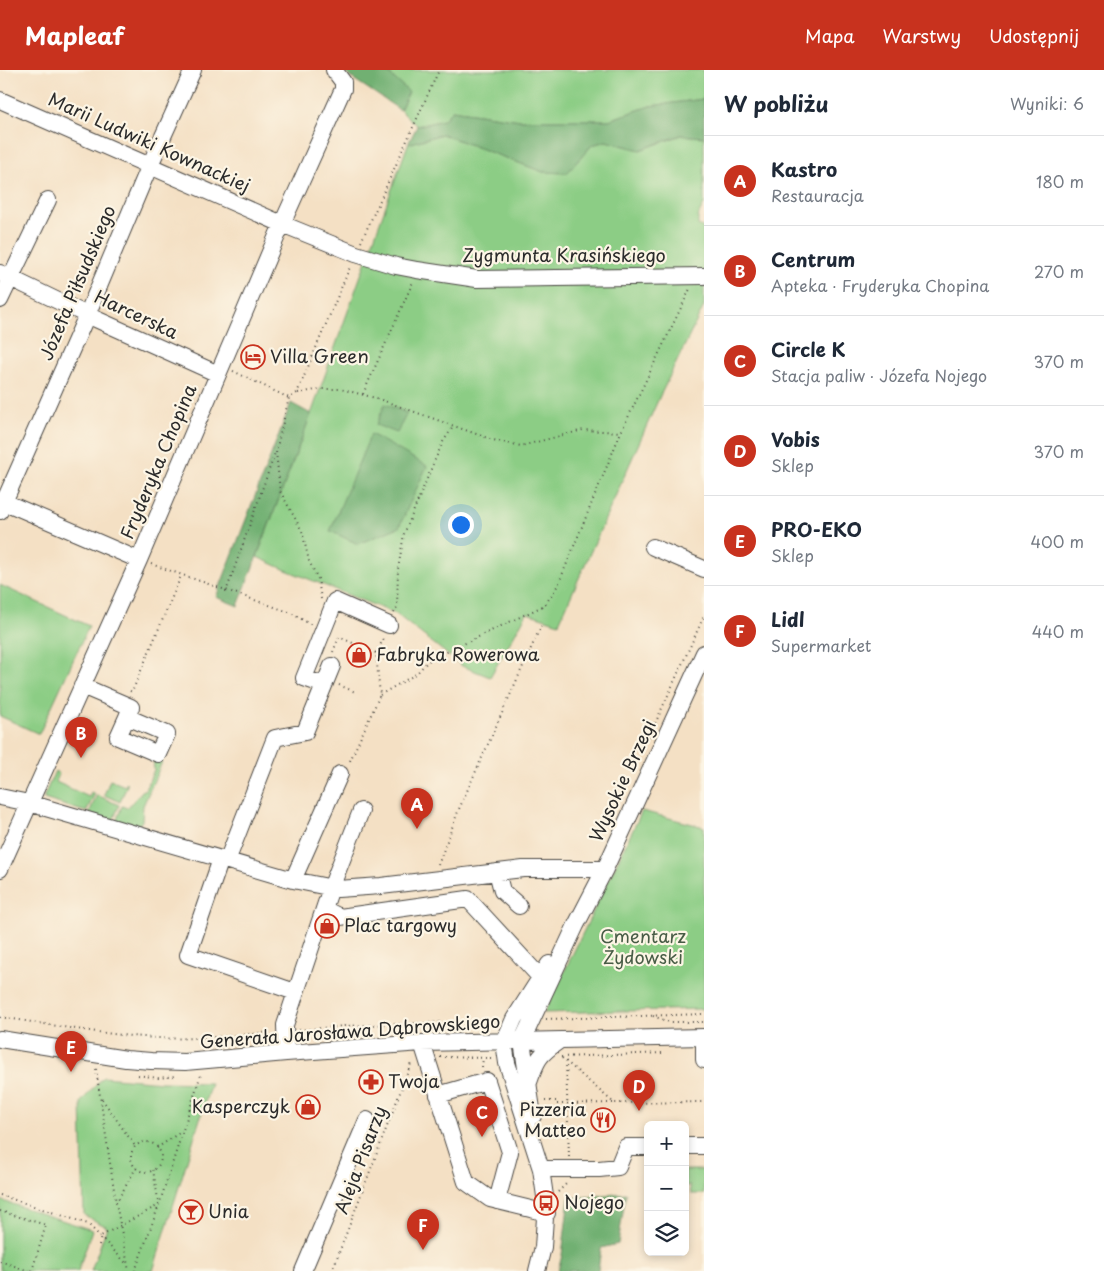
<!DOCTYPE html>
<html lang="pl">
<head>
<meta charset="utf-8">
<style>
  :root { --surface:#fff; --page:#f2f2f3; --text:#1f2937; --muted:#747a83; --line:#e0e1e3; --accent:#c8321e }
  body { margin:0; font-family:"Playpen Sans",sans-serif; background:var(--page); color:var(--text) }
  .controls { position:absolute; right:15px; bottom:15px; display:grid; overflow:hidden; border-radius:8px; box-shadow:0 2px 8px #0003 }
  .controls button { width:45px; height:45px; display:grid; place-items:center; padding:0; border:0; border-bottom:1px solid var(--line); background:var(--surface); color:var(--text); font:25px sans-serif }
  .you { position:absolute; left:460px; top:454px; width:18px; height:18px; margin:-12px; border:4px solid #fff; border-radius:50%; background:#1a73e8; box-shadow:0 0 0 8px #1a73e833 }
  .badge { display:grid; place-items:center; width:32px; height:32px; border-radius:50%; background:var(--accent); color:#fff; font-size:16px; font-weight:700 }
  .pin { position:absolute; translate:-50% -41px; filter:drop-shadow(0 1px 2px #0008) }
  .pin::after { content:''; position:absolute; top:26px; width:18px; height:15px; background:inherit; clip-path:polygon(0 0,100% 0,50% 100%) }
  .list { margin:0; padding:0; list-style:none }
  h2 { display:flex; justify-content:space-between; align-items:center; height:65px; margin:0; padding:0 20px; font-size:21px }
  h2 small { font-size:16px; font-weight:400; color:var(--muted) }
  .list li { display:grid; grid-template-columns:32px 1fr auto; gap:15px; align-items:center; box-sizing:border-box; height:90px; padding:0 20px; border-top:1px solid var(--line) }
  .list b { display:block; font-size:19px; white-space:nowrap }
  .list p { margin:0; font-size:16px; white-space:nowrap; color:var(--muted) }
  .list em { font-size:16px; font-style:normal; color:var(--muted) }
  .icon { flex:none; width:28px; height:28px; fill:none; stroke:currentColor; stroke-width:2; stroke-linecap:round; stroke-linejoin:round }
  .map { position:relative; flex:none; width:704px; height:1201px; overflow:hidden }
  header { display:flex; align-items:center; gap:30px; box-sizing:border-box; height:70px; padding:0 25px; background:var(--accent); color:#fff }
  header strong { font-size:24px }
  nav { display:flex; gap:28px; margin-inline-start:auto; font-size:18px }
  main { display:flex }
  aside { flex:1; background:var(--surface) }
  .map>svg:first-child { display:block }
  .green { fill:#8ccd85; stroke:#5c7c58 }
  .forest { fill:#71b072; stroke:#4e6e4e }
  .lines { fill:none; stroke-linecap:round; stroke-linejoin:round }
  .minor-casing { stroke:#494642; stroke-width:18 }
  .path { stroke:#494642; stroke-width:2; stroke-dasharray:1 4; stroke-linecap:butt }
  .minor { stroke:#fff; stroke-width:16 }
  .labels { text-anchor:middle; stroke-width:4.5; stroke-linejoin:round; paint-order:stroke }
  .street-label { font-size:18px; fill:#2b2b2b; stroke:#fcf5e5 }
  .poi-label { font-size:18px; fill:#2b2b2b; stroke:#fcf5e5; text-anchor:start }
  .park-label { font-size:18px; fill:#485c46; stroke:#fcf5e5 }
</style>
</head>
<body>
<header>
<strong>Mapleaf</strong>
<nav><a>Mapa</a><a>Warstwy</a><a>Udostępnij</a></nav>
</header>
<main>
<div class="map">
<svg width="704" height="1201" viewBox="0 0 704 1201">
  <rect width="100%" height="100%" fill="#fcf5e5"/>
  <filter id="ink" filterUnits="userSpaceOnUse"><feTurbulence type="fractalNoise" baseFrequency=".02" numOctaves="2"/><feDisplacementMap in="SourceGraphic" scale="10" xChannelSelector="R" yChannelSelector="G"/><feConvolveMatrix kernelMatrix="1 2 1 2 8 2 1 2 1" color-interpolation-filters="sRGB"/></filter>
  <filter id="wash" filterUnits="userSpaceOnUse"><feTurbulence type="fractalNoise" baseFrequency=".0096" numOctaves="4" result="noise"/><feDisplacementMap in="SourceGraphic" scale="20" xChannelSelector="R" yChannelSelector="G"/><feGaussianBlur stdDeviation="1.12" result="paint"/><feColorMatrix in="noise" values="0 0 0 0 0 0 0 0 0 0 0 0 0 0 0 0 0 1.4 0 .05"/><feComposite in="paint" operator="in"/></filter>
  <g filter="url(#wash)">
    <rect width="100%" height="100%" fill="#f4e0c4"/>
    <!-- green -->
    <path class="green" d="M385 0H704V29L650 36 609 50H520L452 40 444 50 417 56 400 40 408 22Z
      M442 64 543 102 567 103 592 75 606 71 640 80 682 65 704 67V133L698 147V155L704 158V236L659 328 559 553 527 543 490 607 462 596 396 544 286 500 257 487 311 344 408 74Z
      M0 515 89 556 39 664 0 646Z
      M153 688 162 692 143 736 142 751 136 758 116 752 122 736 127 738 144 719 145 720 154 700Z
      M55 701 59 704 56 712 89 727 91 722 95 724 86 742 44 729V726Z
      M110 710 125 716 127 712 128 713 120 732 104 725Z
      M97 725 119 735 113 751 89 743Z
      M642 741 704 757V939L544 943Z
      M103 1007 162 1012 211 1013 153 1201H91L107 1157 84 1145 81 1032Z
      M685 1100H704V1124H691L690 1116H685Z
      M0 1130 92 1160 78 1201H0Z"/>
    <!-- forest -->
    <path class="forest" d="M343 0H385L409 22 400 40 349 6Z
      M704 29V67L681 65 640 80 606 71 592 75 567 103 543 102 442 64 408 74 417 56 444 50 452 40 520 50H609L650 36Z
      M291 333 311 344 238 536 216 527Z
      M385 334 407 343 397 363 376 355Z
      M371 364 427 396 399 457 358 474 330 461Z
      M626 1123 618 1174 601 1178 598 1201H558L562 1185 569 1128Z"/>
  </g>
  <g filter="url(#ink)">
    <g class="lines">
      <!-- minor casing -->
      <g class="minor-casing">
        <path id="minor" d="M0 30 282 154 356 184 396 196 417 200 477 209 704 206
          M0 203 87 245 218 304
          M0 230 48 130
          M0 430 139 490
          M0 441 87 245 150 95 193 0
          M653 477 704 499
          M324 615 304 608 335 531 389 555
          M82 616 131 637 127 647 167 664 158 684 118 667 127 647
          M0 727 29 733 293 810 338 819 381 816 523 799H605
          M221 789 188 885 295 922
          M227 791 275 668 305 662 332 596
          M0 799 139 490 282 154 343 19V12L334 0
          M497 802 502 821 519 836
          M293 810 340 704
          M324 839 340 847 468 829 540 907
          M704 967V990
          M0 969 126 989 151 991 185 992 286 983 422 973 704 967
          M522 971 576 855 605 799 704 583
          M522 971 533 1046
          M422 973 466 1112 490 1129 547 1143
          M286 983 285 955 331 818 361 741
          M529 1012C537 989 539 985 559 971
          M438 1025 487 1011 510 1082 497 1131
          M685 1076H704
          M541 1099H599L618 1097 626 1077H648
          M303 1201 367 1050
          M537 1201 543 1177 546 1133 541 1099 507 993 504 972 514 949 549 894"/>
      </g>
      <!-- path -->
      <path class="path" d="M361 172 439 0
        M233 301 289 328
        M298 323 322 319H340L376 328 493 370 521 376 583 360 621 362
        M363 324 413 212
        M151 494 289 542 312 555
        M226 522 275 383
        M321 529 318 509 309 491 302 461 280 421 276 381 289 328 297 323 350 197
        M394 543 397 537 398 499 404 464 434 392 443 372 453 357
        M333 582 339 567 376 583 380 625 349 693
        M376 583 384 568
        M339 615 355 622
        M130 621 132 622 181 506
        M380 625 416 604 428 591 545 535 558 515 621 362 690 219
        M649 667 704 546
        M438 795 459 739 541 556
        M653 946 669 952H704
        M0 947C53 955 105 965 158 968 196 970 234 965 272 962
        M546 949 704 944
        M463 958 480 952
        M299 960 345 956 499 950
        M440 987 492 988
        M561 987 664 983
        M562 988 614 1033 704 1032
        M566 991 569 1087
        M482 997 483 988
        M96 999 116 1133 129 1201
        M138 1005 158 1008 176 1006
        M102 1029 135 1076
        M545 1031H557
        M557 1034 614 1033
        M131 1087a15 15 0 1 1 30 0a15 15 0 1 1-30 0Z
        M157 1078 182 1061
        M558 1122 567 1113
        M0 1125 88 1154 126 1193
        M116 1133 136 1098
        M0 1141 46 1155 32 1201
        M99 1175 101 1166 159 1135 153 1100
        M0 1191 29 1201
        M135 1201 159 1135 201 1004
        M332 1201 412 991"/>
      <!-- minor -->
      <use href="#minor" class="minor"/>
    </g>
  </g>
  <!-- icons -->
  <defs>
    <g id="hotel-ring" transform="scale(1.25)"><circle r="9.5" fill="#fcf5e5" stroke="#c8321e" stroke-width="1.5"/><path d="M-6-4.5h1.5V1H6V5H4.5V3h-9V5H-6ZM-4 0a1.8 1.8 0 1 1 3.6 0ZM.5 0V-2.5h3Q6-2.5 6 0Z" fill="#c8321e"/></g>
    <g id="shop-ring" transform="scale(1.25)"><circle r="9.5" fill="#fcf5e5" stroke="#c8321e" stroke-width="1.5"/><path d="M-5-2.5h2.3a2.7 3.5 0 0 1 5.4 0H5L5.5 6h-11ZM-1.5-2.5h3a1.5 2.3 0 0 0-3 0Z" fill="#c8321e"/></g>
    <g id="pharmacy-ring" transform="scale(1.25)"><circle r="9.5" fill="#fcf5e5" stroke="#c8321e" stroke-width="1.5"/><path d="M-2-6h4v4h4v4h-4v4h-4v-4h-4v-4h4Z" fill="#c8321e"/></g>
    <g id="restaurant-ring" transform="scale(1.25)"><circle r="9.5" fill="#fcf5e5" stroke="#c8321e" stroke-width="1.5"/><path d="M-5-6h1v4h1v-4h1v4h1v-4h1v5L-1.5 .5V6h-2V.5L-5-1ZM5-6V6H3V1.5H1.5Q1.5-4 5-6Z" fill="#c8321e"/></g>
    <g id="bus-ring" transform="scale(1.25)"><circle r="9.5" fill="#fcf5e5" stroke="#c8321e" stroke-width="1.5"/><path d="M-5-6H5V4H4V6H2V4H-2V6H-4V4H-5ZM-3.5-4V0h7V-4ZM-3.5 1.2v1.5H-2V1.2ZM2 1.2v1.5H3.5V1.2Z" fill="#c8321e"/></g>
    <g id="bar-ring" transform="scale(1.25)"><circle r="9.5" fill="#fcf5e5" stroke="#c8321e" stroke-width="1.5"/><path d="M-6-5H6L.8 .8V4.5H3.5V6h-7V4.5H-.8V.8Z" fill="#c8321e"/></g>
  </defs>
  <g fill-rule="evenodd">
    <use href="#hotel-ring" x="253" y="287"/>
    <use href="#shop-ring" x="359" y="585"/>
    <use href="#shop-ring" x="327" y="856"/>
    <use href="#pharmacy-ring" x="371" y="1012"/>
    <use href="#shop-ring" x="308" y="1037"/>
    <use href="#restaurant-ring" x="603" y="1050"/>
    <use href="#bus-ring" x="546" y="1133"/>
    <use href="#bar-ring" x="191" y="1142"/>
  </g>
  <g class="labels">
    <!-- street labels -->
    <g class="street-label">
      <text transform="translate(149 73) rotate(24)" y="6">Marii Ludwiki Kownackiej</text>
      <text x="564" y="192">Zygmunta Krasińskiego</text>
      <text transform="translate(78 213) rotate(-67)" y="6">Józefa Piłsudskiego</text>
      <text transform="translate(136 245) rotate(25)" y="6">Harcerska</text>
      <text transform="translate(159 392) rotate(-67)" y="6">Fryderyka Chopina</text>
      <text transform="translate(623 711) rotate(-65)" y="6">Wysokie Brzegi</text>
      <text transform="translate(350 962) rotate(-4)" y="6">Generała Jarosława Dąbrowskiego</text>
      <text transform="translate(361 1090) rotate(-69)" y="6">Aleja Pisarzy</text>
    </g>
    <!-- poi labels -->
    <g class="poi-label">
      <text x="270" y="293">Villa Green</text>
      <text x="376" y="591">Fabryka Rowerowa</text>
      <text x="344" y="862">Plac targowy</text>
      <text x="388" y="1018">Twoja</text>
      <text x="290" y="1043" text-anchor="end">Kasperczyk</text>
      <text x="586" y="1046" text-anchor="end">Pizzeria<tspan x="586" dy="21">Matteo</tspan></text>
      <text x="564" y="1139">Nojego</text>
      <text x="208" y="1148">Unia</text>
    </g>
    <!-- park labels -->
    <g class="park-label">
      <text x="643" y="873">Cmentarz<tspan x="643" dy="21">Żydowski</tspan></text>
    </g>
  </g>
</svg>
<div class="controls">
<button>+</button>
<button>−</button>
<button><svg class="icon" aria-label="layers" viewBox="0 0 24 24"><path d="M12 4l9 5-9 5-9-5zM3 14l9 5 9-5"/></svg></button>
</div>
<div class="you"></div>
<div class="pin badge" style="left:417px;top:759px">A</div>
<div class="pin badge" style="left:81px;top:688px">B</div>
<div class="pin badge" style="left:482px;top:1067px">C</div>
<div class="pin badge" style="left:639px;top:1041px">D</div>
<div class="pin badge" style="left:71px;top:1002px">E</div>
<div class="pin badge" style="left:423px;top:1180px">F</div>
</div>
<aside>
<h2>W pobliżu<small>Wyniki: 6</small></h2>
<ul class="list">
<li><span class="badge">A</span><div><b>Kastro</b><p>Restauracja</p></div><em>180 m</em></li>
<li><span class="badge">B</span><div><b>Centrum</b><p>Apteka · Fryderyka Chopina</p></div><em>270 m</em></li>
<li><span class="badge">C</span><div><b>Circle K</b><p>Stacja paliw · Józefa Nojego</p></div><em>370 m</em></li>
<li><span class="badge">D</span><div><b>Vobis</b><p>Sklep</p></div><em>370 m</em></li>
<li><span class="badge">E</span><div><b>PRO-EKO</b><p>Sklep</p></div><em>400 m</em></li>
<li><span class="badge">F</span><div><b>Lidl</b><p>Supermarket</p></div><em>440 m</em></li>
</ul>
</aside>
</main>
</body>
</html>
